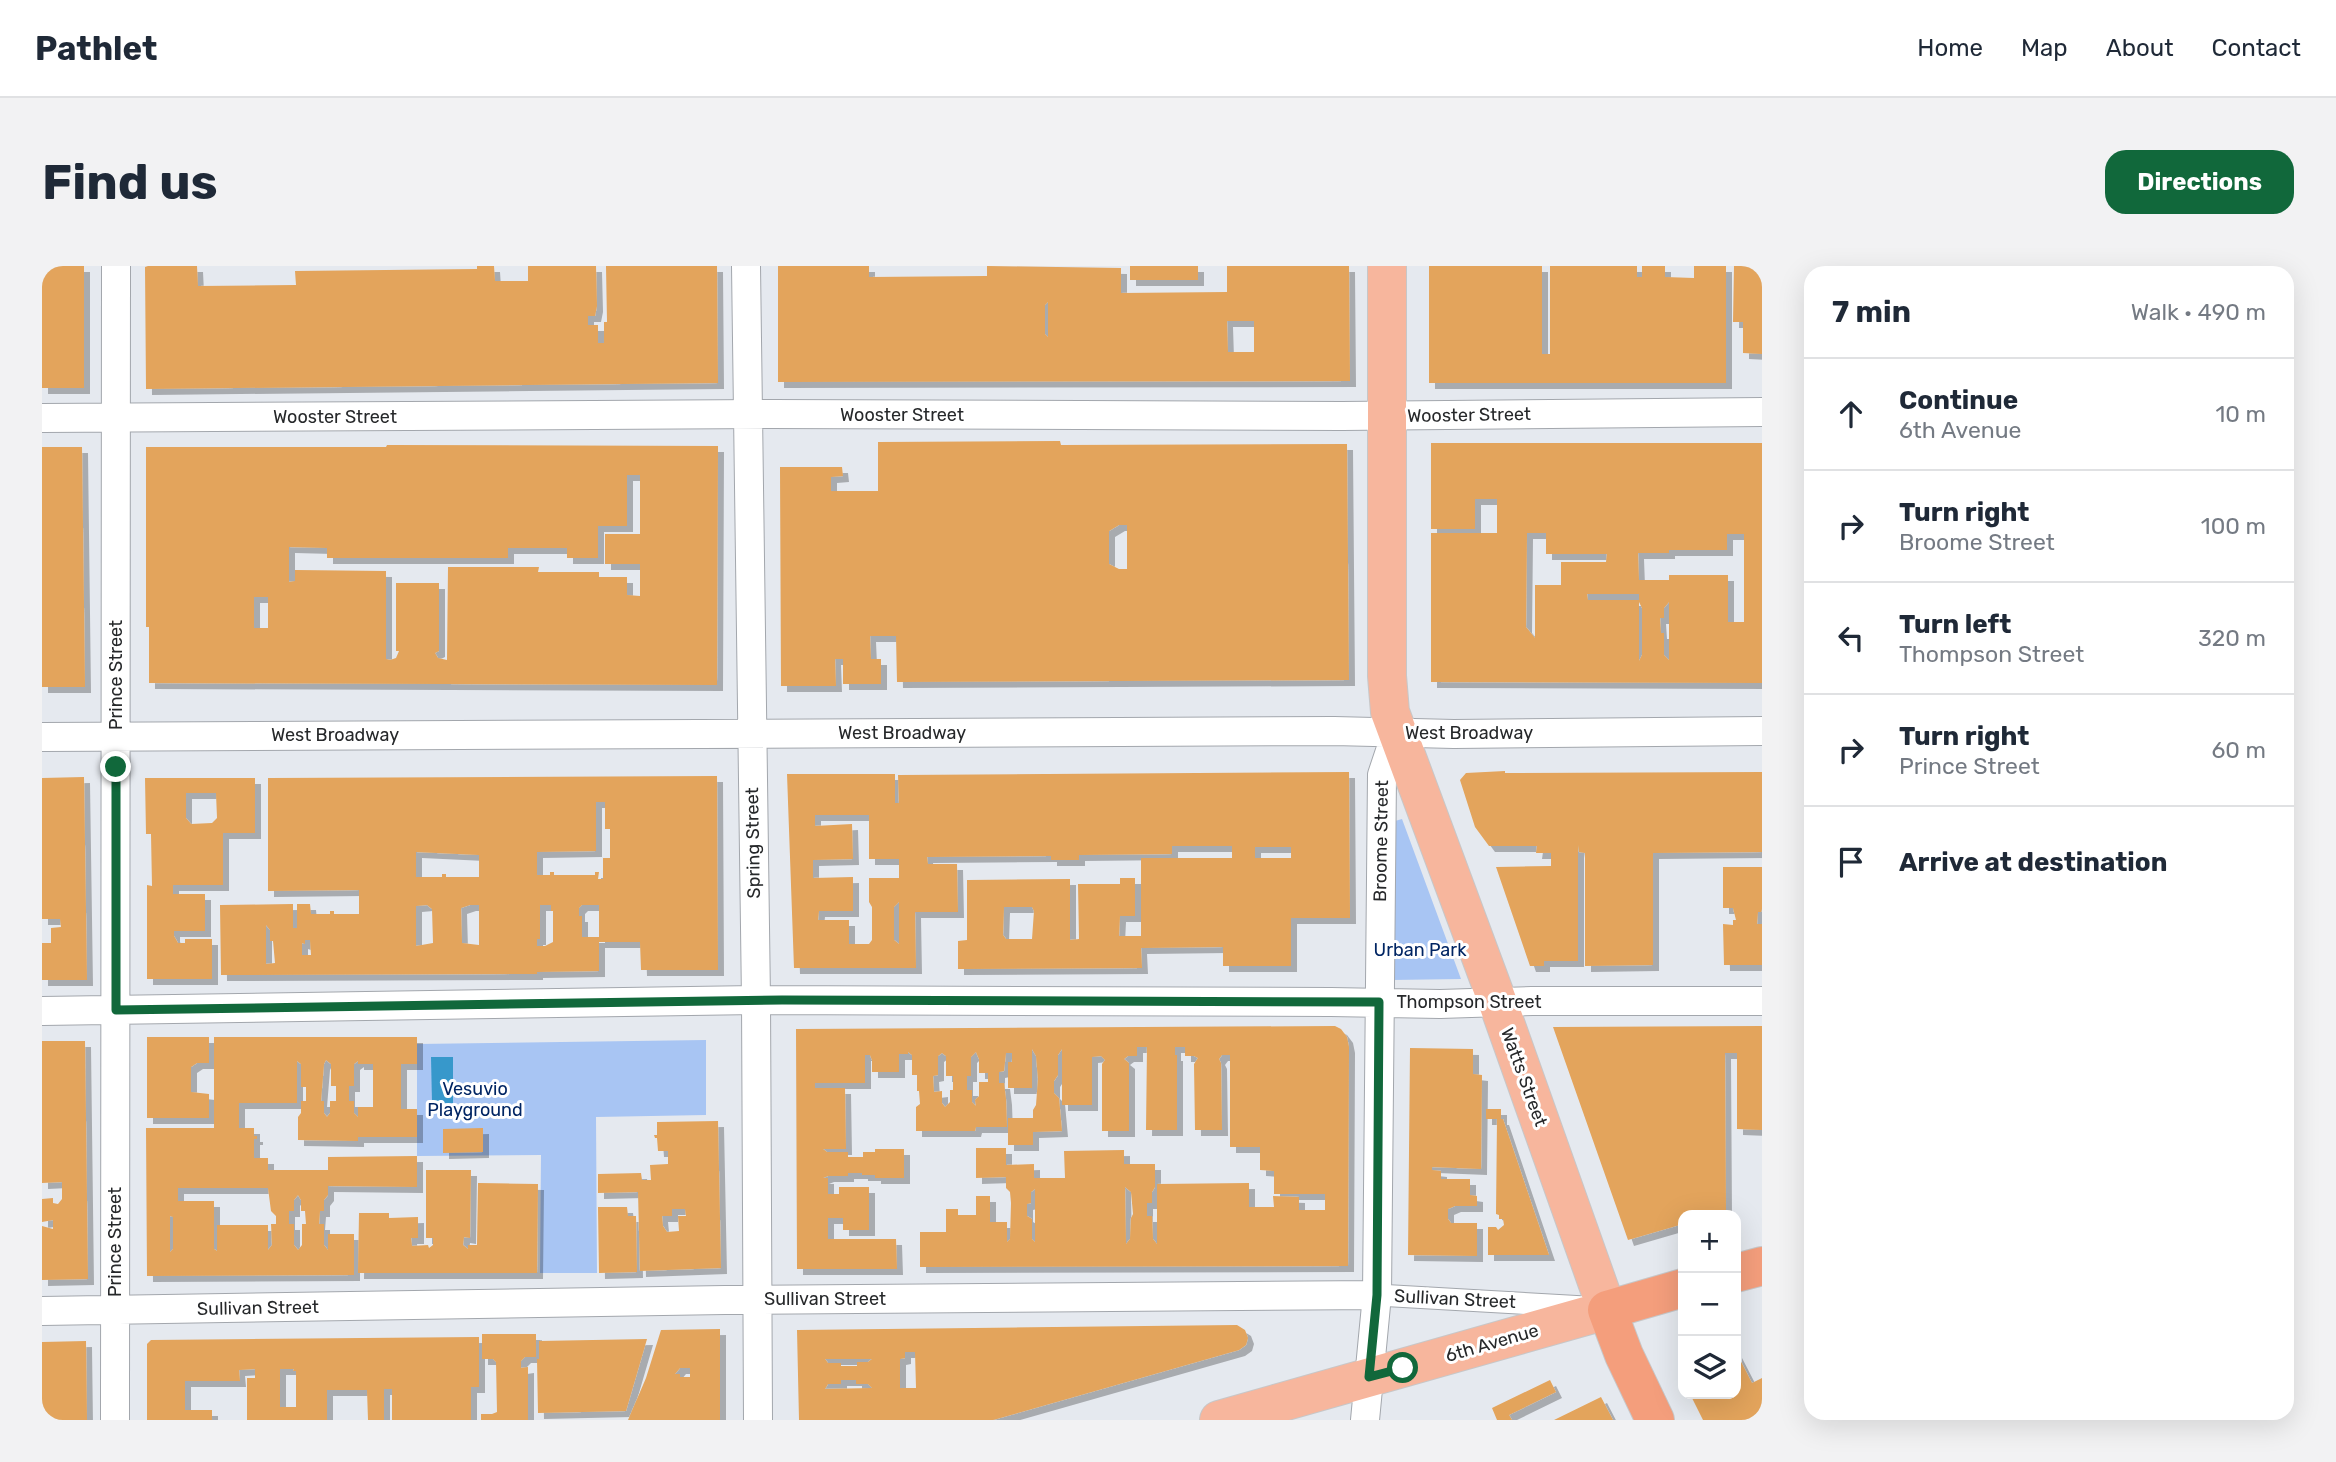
<!DOCTYPE html>
<html lang="en">
<head>
<meta charset="utf-8">
<style>
  :root { --surface:#fff; --page:#f2f2f3; --text:#1f2937; --muted:#747a83; --line:#e0e1e3; --accent:#11683b }
  body { margin:0; font-family:Rubik,sans-serif; background:var(--page); color:var(--text) }
  .controls { position:absolute; right:21px; bottom:21px; display:grid; overflow:hidden; border-radius:14px; box-shadow:0 7px 28px #0002 }
  .controls button { width:63px; height:63px; display:grid; place-items:center; padding:0; border:0; border-bottom:2px solid var(--line); background:var(--surface); color:var(--text); font:35px sans-serif }
  .stop { position:absolute; width:21px; height:21px; margin:-16px; border:5px solid #11683b; border-radius:50%; background:#fff }
  .stop.end { background:#11683b; border-color:#fff; box-shadow:0 2px 7px #0008 }
  .list { margin:0; padding:0; list-style:none }
  h2 { display:flex; justify-content:space-between; align-items:center; height:91px; margin:0; padding:0 28px; font-size:30px }
  h2 small { font-size:23px; font-weight:400; color:var(--muted) }
  .list li { display:grid; grid-template-columns:46px 1fr auto; gap:21px; align-items:center; box-sizing:border-box; height:112px; padding:0 28px; border-top:2px solid var(--line) }
  .list b { display:block; font-size:26px; white-space:nowrap }
  .list p { margin:0; font-size:23px; white-space:nowrap; color:var(--muted) }
  .list em { font-size:23px; font-style:normal; color:var(--muted) }
  .icon { flex:none; width:38px; height:38px; fill:none; stroke:currentColor; stroke-width:2; stroke-linecap:round; stroke-linejoin:round }
  .map { position:relative; flex:none; width:1720px; height:1154px; overflow:hidden; border-radius:21px }
  header { display:flex; align-items:center; gap:42px; box-sizing:border-box; height:98px; padding:0 35px; background:var(--surface); border-bottom:2px solid var(--line) }
  header strong { font-size:33px }
  nav { display:flex; gap:38px; margin-inline-start:auto; font-size:24px }
  .intro { display:flex; align-items:center; justify-content:space-between; box-sizing:border-box; height:168px; padding:0 42px }
  h1 { margin:0; font-size:49px }
  .button { padding:18px 32px; border-radius:21px; background:var(--accent); color:#fff; font-size:24px; font-weight:700 }
  main { display:flex; gap:42px; padding:0 42px }
  aside { flex:1; background:var(--surface); border-radius:21px; box-shadow:0 7px 28px #0002 }
  .map>svg:first-child { display:block }
  .green { fill:#a8c5f3 }
  .water { fill:#3798cb }
  .building { fill:#e3a45b; fill-rule:evenodd; filter:url(#shadow) }
  .lines { fill:none; stroke-linecap:round; stroke-linejoin:round }
  .pedestrian-casing { stroke:#a3a7ad; stroke-width:23 }
  .minor-casing { stroke:#a3a7ad; stroke-width:30 }
  .primary-casing { stroke:#c7c7c8; stroke-width:40 }
  .trunk-casing { stroke:#c7c7c8; stroke-width:40 }
  .pedestrian { stroke:#fff; stroke-width:21 }
  .minor { stroke:#fff; stroke-width:28 }
  .primary { stroke:#f7b69d; stroke-width:38 }
  .trunk { stroke:#f49e7c; stroke-width:38 }
  .route { stroke:#11683b; stroke-width:9 }
  .labels { text-anchor:middle; stroke-width:6; stroke-linejoin:round; paint-order:stroke }
  .street-label { font-size:18px; fill:#26282a; stroke:#fff }
  .park-label { font-size:18px; fill:#002563; stroke:#fff }
</style>
</head>
<body>
<header>
<strong>Pathlet</strong>
<nav><a>Home</a><a>Map</a><a>About</a><a>Contact</a></nav>
</header>
<div class="intro"><h1>Find us</h1><a class="button">Directions</a></div>
<main>
<div class="map">
<svg width="1720" height="1154" viewBox="0 0 1720 1154">
  <defs>
    <filter id="shadow"><feDropShadow dx="6" dy="6" stdDeviation="0" flood-color="#0004"/></filter>
  </defs>
  <rect width="100%" height="100%" fill="#e5e9ef"/>
  <!-- green -->
  <path class="green" d="M1360 553 1419 713 1349 714 1353 555Z
    M664 774V849L554 851 555 1007H498L499 889 375 890V778Z"/>
  <!-- water -->
  <path class="water" d="M389 791H411V837H390Z"/>
  <!-- building -->
  <path class="building" d="M0 0H42V122H0Z
    M106 0H155L156 20 254 19 253 5 435 3V0H452L453 15H486V0H554L555 40 553 50H546V59H556V77H562V56H565L564 0H675L676 117 104 123 103 1Z
    M736 0H827V11L945 10V0L1079 2V27L1185 26V0H1307L1308 115 736 116ZM1006 36V71L1003 68V39ZM1185 55H1212V86H1186Z
    M1088 0H1156V14H1088Z
    M1387 0H1500V88H1508V0H1595V11H1600V0H1623V11L1652 12V0H1684V117H1387Z
    M1692 0H1720V88L1701 87V56H1691Z
    M1018 175 1019 179 1305 178 1307 414 855 416 854 370H828L829 393H839V418H801V393H793L794 420H739L738 201H800L801 210 789 211V225H836V176ZM1077 259H1085V303H1077L1067 298V265Z
    M1389 177H1720V417L1389 416V267H1455V233H1433V263H1389ZM1485 267H1504V288H1565L1564 296H1519V319H1493V372L1484 361ZM1685 268H1702V356H1686V309H1627V314H1597L1596 287H1627V284H1685ZM1545 328H1597V334H1546ZM1597 336 1600 342V389L1597 395ZM1627 336V394L1622 389V367H1619L1618 352H1622V342Z
    M345 179 676 180 675 419 107 417V361H104V181H344ZM585 209H598V268H563V298H598V330L585 329V311H557V306H496L497 301H406L405 394 396 392 393 387 397 385V317H354V385H357L354 392 348 394 344 393V305L253 304V315L247 316V281L285 282V292H466V282H525V292H556V260H585ZM212 331H226V362H212Z
    M0 181H40L43 421H0Z
    M1463 505V507L1720 506V586L1611 587V699L1543 700V587L1537 586 1536 579V695H1502V700H1488L1454 601 1509 600V587H1494L1495 580H1447L1433 561 1418 514 1424 507Z
    M1307 506 1308 652H1249V700H1181V681L1099 682 1100 702 916 703V675L925 674V614L1028 613V674L1037 673 1036 618H1078V612H1093V650H1078L1077 670H1099V592H1190V580H1130V588L1037 589V594H1009V590L885 591 886 598H915L916 646H873L874 702H752L745 508H853V537H857L856 509ZM773 549H827V593H857V612H827V636L830 641V674L827 678H807V654H776L777 645H811V611L771 612V594L811 593 810 558 773 560ZM1213 581H1249V592H1213ZM857 636V678L852 674V641ZM962 641H990L992 645 990 673H964L961 669Z
    M675 510 676 704H599L598 676H557V705L495 706V708L179 709 178 639 251 638V662H255V638H268L269 648H288V645H292V648H317V624L226 625V512ZM554 536H563V563H568V592H561V613H556L557 606H553V609H512V606H508V609H495V586L554 585ZM374 586 437 589V611H404V608H400V611H374ZM385 639 390 643 391 677 374 680V640ZM428 639H437V679L420 677 419 642ZM498 639H509V645H511V676L503 680H495V673H498ZM540 639H557V671H540V650H537V642ZM224 659 228 664V675H231L233 697 224 698ZM263 674H268L269 689H260V677L263 678Z
    M42 511 45 714H0V677H9V662L19 661 18 653H0V512Z
    M103 512H213V567H181V619H131V628H163V665H132V670L136 677H143V673H170V713H105V619L110 620 109 568H104ZM144 527H174L175 552 170 557 149 558 144 552Z
    M1681 601H1720V643L1719 646H1716L1715 658H1720V699H1682L1681 658 1691 659V654H1694L1691 642H1681Z
    M1293 760 1299 763 1305 771 1307 781 1306 1000 878 1001V966H904V943H916V949H934V930H948V956H965V976L968 973 969 937 968 926 964 922V911L934 912V882H964V899L992 898V912H1023L1022 885 1082 884V898H1113V921L1110 926V937H1105V950H1110L1111 973 1115 978V918L1207 917V941H1232L1231 930 1257 931V944H1283V928H1232V905L1218 904V881H1188V789H1180L1177 793 1179 797 1180 864H1153L1152 798 1156 792 1152 790H1143V781H1133V789H1135V864H1104L1105 781H1095V790H1086L1082 793 1087 797V865H1060V798L1063 794 1059 790 1050 791V839H1020V783L1016 789V809L1012 815V827L1017 832 1020 865 991 866V879H966V852H991V844L994 839 996 813 994 790 990 783V822H966V796H970V787H964L962 805 957 806V817H962L964 833 965 861H934L933 865H874V841L878 838 877 825H875V809H870V789L866 786V788H857V806H830V794L828 789H823V817H773V822H803L804 883H781L785 886H806V891H821V886H833V883H862V912H833V909H820V907H806V910H786L781 912H786V928H797V921H827V964H801V952H786V973H854L855 1003H755L754 763ZM934 786 937 793V807H946V816H937V830L933 834 934 840 930 836V824H925V810H929V791ZM900 787 904 790V810H911V824H908V836L903 841 900 837V825L892 826 891 810 896 809V790ZM1083 921 1089 926 1091 948 1089 952 1088 973 1084 978ZM993 923V976L990 973V953L985 950V938L989 937V926Z
    M1720 760V864L1695 863V787H1683L1684 946 1671 949H1641V958L1586 974 1511 761Z
    M105 771H167V797H155L149 801V826L167 828V852H105Z
    M172 771H375V798H359V843H375V871H316V875L256 874V851L259 847V835H264V821H259V798L255 795V837H197V862H212V870H215V873H212V892H226V904H286V891L375 890V921L286 920V929L282 934V945H278L277 958H282V979L286 984V968H312V1009L105 1010 104 862H172ZM284 794 289 798V820H294V835H288V847L285 851 282 847V835H279L282 798ZM316 795V798H331V841H316V851L312 847V835H307V820H312V798ZM136 922H226L229 945 234 950V958H229L230 979 226 984V959H175V985L172 983V935H136ZM256 929 259 934V945H263L264 958H260V979L256 984 252 979V958H247V945H252V934ZM128 950 131 951V983L128 986Z
    M0 775H43L46 1013 0 1014V960L11 963V954L0 956V933L11 932V937L16 938 20 933V916L0 917Z
    M1368 782 1431 783V808L1440 809 1439 903 1390 901V904L1399 905V913H1428V929L1435 930V940H1413L1406 943V953L1409 957H1435V990L1366 989Z
    M1444 843H1459V853H1461L1507 989H1446V961H1454L1456 964 1462 959 1461 953H1457V949L1454 948 1455 853H1444Z
    M676 855 679 1002 598 1005 596 926 556 927V908L599 907 600 914H609L608 899 626 898V885H616L615 872H613L612 869H615V856ZM630 943H643L644 950H636L637 965 625 966 621 960 620 950H630Z
    M441 862V886L401 887V863Z
    M384 904H429L428 972 422 971 421 979 426 983V979H435L436 917 496 918 495 1007H316L317 947H347V952L376 951V972H369L370 980 386 979 387 982 391 979V972H384Z
    M556 941H585L586 950H594L595 1006 557 1007Z
    M1195 1059 1203 1064 1206 1072 1204 1079 1197 1084 951 1154H757L755 1064ZM863 1086H873L874 1122H858V1093L863 1092ZM783 1093H830L826 1096H815V1100H799V1097H786ZM799 1114H814V1118H826L830 1122 783 1123 786 1118H799Z
    M678 1063V1154H586L604 1112 619 1064ZM638 1102H648V1111H638V1108H633Z
    M440 1068H494V1091H483L479 1095V1102L486 1101V1154H439V1148H450L455 1146 454 1096 451 1093H440Z
    M437 1071V1121H429V1154H350V1123H342V1154H326L325 1124H285V1154H205V1112H213V1103L197 1104 198 1115H143V1144H170V1154H105V1078L109 1074ZM238 1103H252L251 1105H254V1141H238Z
    M605 1073 584 1145 496 1147 495 1093H497V1075Z
    M44 1075 45 1154H0V1076Z
    M1694 1086 1710 1117 1720 1112V1154H1661L1648 1128H1694Z
    M1508 1114 1514 1126 1467 1149 1470 1154H1455L1450 1142Z
    M1559 1131 1571 1154H1512Z"/>
  <g class="lines">
    <!-- pedestrian casing -->
    <g class="pedestrian-casing">
      <path id="pedestrian" d="M1335 1029 1543 1041"/>
    </g>
    <!-- minor casing -->
    <g class="minor-casing">
      <path id="minor" d="M704 0 714 734 716 1154
        M0 152 728 148 1300 150 1720 146
        M0 471 1292 465 1412 468 1720 465
        M0 745 714 734 1289 736 1398 738 1490 735H1720
        M0 1045 683 1034 1335 1029
        M73 1154 74 0
        M1323 1154 1335 1029 1340 509 1354 467"/>
    </g>
    <!-- primary casing -->
    <g class="primary-casing">
      <path id="primary" d="M1177 1154 1565 1044 1456 737 1348 446 1345 410V0"/>
    </g>
    <!-- trunk casing -->
    <g class="trunk-casing">
      <path id="trunk" d="M1694 1007 1720 1000
        M1613 1154 1582 1089 1565 1044 1641 1022"/>
    </g>
    <!-- pedestrian -->
    <use href="#pedestrian" class="pedestrian"/>
    <!-- minor -->
    <use href="#minor" class="minor"/>
    <!-- primary -->
    <use href="#primary" class="primary"/>
    <!-- trunk -->
    <use href="#trunk" class="trunk"/>
  </g>
  <g class="lines">
    <!-- route -->
    <path class="route" d="M74 501V744L740 734 1337 736 1335 1029 1327 1111 1361 1102"/>
  </g>
  <g class="labels">
    <!-- street labels -->
    <g class="street-label">
      <text x="860" y="155">Wooster Street</text>
      <text transform="translate(1427 149) rotate(-1)" y="6">Wooster Street</text>
      <text x="293" y="157">Wooster Street</text>
      <text transform="translate(74 409) rotate(-90)" y="6">Prince Street</text>
      <text x="860" y="473">West Broadway</text>
      <text x="1427" y="473">West Broadway</text>
      <text x="293" y="475">West Broadway</text>
      <text transform="translate(1339 575) rotate(-89)" y="6">Broome Street</text>
      <text transform="translate(711 577) rotate(-91)" y="6">Spring Street</text>
      <text x="1427" y="742">Thompson Street</text>
      <text transform="translate(1482 811) rotate(70)" y="6">Watts Street</text>
      <text transform="translate(73 976) rotate(-90)" y="6">Prince Street</text>
      <text x="783" y="1039">Sullivan Street</text>
      <text transform="translate(1413 1033) rotate(3)" y="6">Sullivan Street</text>
      <text transform="translate(216 1042) rotate(-1)" y="6">Sullivan Street</text>
      <text transform="translate(1450 1077) rotate(-16)" y="6">6th Avenue</text>
    </g>
    <!-- park labels -->
    <g class="park-label">
      <text x="1378" y="690">Urban Park</text>
      <text x="433" y="829">Vesuvio<tspan x="433" dy="21">Playground</tspan></text>
    </g>
  </g>
</svg>
<div class="controls">
<button>+</button>
<button>−</button>
<button><svg class="icon" aria-label="layers" viewBox="0 0 24 24"><path d="M12 4l9 5-9 5-9-5zM3 14l9 5 9-5"/></svg></button>
</div>
<div class="stop" style="left:1361px;top:1102px"></div>
<div class="stop end" style="left:74px;top:501px"></div>
</div>
<aside>
<h2>7 min<small>Walk · 490 m</small></h2>
<ul class="list">
<li><svg class="icon" aria-label="ahead" viewBox="0 0 24 24"><path d="M12 20V5M6 11l6-6 6 6"/></svg><div><b>Continue</b><p>6th Avenue</p></div><em>10 m</em></li>
<li><svg class="icon" aria-label="right" viewBox="0 0 24 24"><path d="M7 20v-9h11M14 6l5 5-5 5"/></svg><div><b>Turn right</b><p>Broome Street</p></div><em>100 m</em></li>
<li><svg class="icon" aria-label="left" viewBox="0 0 24 24"><path d="M17 20v-9H6M10 6l-5 5 5 5"/></svg><div><b>Turn left</b><p>Thompson Street</p></div><em>320 m</em></li>
<li><svg class="icon" aria-label="right" viewBox="0 0 24 24"><path d="M7 20v-9h11M14 6l5 5-5 5"/></svg><div><b>Turn right</b><p>Prince Street</p></div><em>60 m</em></li>
<li><svg class="icon" aria-label="arrive" viewBox="0 0 24 24"><path d="M6 21V4h12l-3 4 3 4H6"/></svg><div><b>Arrive at destination</b></div></li>
</ul>
</aside>
</main>
</body>
</html>
